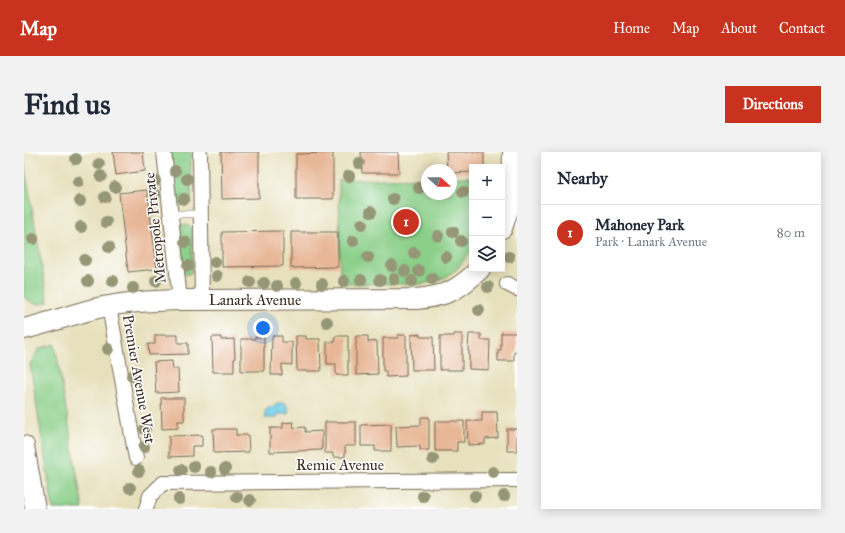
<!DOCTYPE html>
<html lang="en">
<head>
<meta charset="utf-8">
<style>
  :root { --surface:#fff; --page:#f2f2f3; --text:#1f2937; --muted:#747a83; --line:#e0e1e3; --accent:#c8321e }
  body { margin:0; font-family:"IM FELL Great Primer",serif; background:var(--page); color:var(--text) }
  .controls { position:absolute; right:12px; top:12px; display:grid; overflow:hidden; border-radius:0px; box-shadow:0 2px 10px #0003 }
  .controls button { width:36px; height:36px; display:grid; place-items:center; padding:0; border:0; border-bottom:1px solid var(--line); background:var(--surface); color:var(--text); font:20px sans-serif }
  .compass { position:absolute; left:397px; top:12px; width:36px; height:36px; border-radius:50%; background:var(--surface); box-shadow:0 2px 10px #0003; rotate:111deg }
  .you { position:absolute; left:239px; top:176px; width:14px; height:14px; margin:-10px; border:3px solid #fff; border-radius:50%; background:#1a73e8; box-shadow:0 0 0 6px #1a73e833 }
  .badge { display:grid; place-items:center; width:26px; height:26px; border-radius:50%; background:var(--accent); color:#fff; font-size:13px; font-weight:700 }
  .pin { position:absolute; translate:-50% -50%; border:2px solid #fff; box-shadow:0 1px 4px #0006 }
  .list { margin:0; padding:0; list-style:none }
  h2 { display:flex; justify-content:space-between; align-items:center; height:52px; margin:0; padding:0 16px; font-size:17px }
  h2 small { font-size:13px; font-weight:400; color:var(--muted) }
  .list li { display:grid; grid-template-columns:26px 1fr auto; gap:12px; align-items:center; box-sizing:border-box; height:56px; padding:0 16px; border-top:1px solid var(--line) }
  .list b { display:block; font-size:15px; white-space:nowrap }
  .list p { margin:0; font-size:13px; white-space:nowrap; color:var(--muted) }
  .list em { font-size:13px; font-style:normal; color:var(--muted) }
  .icon { flex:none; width:22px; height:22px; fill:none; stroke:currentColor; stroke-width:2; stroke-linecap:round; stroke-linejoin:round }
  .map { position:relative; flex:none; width:493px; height:357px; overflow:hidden; border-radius:0px }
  header { display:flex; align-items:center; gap:24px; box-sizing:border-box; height:56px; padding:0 20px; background:var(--accent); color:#fff }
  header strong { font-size:19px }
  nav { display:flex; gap:22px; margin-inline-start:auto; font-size:14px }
  .intro { display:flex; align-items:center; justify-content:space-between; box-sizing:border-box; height:96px; padding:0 24px }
  h1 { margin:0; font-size:28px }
  .button { padding:10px 18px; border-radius:0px; background:var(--accent); color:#fff; font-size:14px; font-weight:700 }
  main { display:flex; gap:24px; padding:0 24px }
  aside { flex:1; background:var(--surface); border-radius:0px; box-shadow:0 2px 10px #0003 }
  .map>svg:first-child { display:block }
  .green { fill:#8bcf89; stroke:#637c54 }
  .water { fill:#64c7e2; stroke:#507880 }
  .building { fill:#e8b797 }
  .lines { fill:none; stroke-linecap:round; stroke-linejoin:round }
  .lane-casing { stroke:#776a55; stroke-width:8 }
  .street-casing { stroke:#776a55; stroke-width:16 }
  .secondary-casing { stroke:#776a55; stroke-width:22 }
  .lane { stroke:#fff; stroke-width:7 }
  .street { stroke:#fff; stroke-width:14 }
  .secondary { stroke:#fff; stroke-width:20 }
  .tree { fill:#969777 }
  .labels { text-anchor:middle; stroke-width:3; stroke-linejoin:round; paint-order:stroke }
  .street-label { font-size:15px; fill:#3b2a1e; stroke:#fff }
</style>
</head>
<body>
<header>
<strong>Map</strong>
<nav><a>Home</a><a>Map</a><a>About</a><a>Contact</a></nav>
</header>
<div class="intro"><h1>Find us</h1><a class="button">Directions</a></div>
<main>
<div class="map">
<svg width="493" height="357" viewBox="0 0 493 357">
  <rect width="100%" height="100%" fill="#fff"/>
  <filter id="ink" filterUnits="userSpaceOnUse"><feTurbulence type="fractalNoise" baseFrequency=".025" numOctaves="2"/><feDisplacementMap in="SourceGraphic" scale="8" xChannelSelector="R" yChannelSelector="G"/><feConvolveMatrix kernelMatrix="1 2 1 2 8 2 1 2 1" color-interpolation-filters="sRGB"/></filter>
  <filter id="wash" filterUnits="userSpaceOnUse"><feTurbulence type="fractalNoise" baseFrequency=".012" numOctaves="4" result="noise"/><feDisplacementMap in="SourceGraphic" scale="16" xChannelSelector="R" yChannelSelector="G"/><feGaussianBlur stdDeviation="0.9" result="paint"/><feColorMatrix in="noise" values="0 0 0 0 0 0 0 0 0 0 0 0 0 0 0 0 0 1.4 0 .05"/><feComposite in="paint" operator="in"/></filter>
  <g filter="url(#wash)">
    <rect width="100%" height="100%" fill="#e7e0bc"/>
    <!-- green -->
    <path class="green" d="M145 0H167V48L164 52 157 53 150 48Z
      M0 10 24 150C14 154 8 152 0 145Z
      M427 25H448V97L433 117 422 125 411 129 399 132H316L315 28 403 26V42H427Z
      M160 72 165 74 168 78V119L165 122H161L158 120 154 80 156 75Z
      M31 192 59 357H29L6 212 15 197Z"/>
    <!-- water -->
    <path class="water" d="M252 251H261L264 255V262H255L252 266H241V259L245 255H249Z"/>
    <g id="blocks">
      <!-- building -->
      <path class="building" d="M89 0H119L121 19 92 23Z
        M197 0H235V46L198 47Z
        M337 0H374L375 21H338Z
        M422 0H460V15H448V20L427 21V18H423Z
        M309 1V47H272V2Z
        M123 38 133 117 104 120 95 41Z
        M259 79V114L198 115V80Z
        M267 80H314V115L267 116Z
        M477 181H493V200H490V209H474V198H477Z
        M396 182V185H409L410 218H388L387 183Z
        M430 182H438V218H416V184H430Z
        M445 182H457V188H466L465 218 445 217V199H444Z
        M131 183H154V191H164V202L125 203 124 192H131Z
        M374 183H382V224L362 225V219H359V186H374Z
        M248 184H258V190H268V213L258 212V223H247Z
        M272 184H282V187H296L297 219H273Z
        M311 184H324V223H312V212H303V190H311Z
        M332 184H344V190L353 189 354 222 332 223Z
        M188 185H197V188L210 187 211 207H210V220H189Z
        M231 185H240V219H217V187H231Z
        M148 209 149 217H154L155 240 132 241 130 210Z
        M137 246H160V269H154V276L138 277Z
        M458 260H473L474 286 461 287V292L444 293 443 269H458Z
        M397 265H405V298H396V294L373 295 372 274 397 273Z
        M411 269H440V290H433V299H411Z
        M269 270 270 276 281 275V280L298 279V298L246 300V276H259V271Z
        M301 270H332V294H321V305H309V301H301Z
        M367 272V299H351V294H337V273Z
        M189 277H212V283H224L225 300 190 301Z
        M483 277H493V299H483Z
        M178 283V294H168V304L145 305V284Z"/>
    </g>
  </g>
  <g filter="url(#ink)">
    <use href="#blocks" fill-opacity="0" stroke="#776a55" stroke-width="1"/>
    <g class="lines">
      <!-- lane casing -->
      <g class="lane-casing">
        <path id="lane" d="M146 62H177"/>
      </g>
      <!-- street casing -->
      <g class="street-casing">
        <path id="street" d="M140 0 156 148
          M176 0 178 148
          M483 132 493 137
          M85 154 112 306
          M122 357 126 344 139 331 493 328"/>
      </g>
      <!-- secondary casing -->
      <g class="secondary-casing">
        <path id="secondary" d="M478 76 486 52 488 39 489 0
          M0 177C25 171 49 162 74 156 101 150 129 149 156 148L393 147C423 144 434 138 456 117
          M0 294 11 357"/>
      </g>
      <!-- lane -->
      <use href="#lane" class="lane"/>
      <!-- street -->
      <use href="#street" class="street"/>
      <!-- secondary -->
      <use href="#secondary" class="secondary"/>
    </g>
    <!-- trees -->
    <g class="tree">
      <circle cx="52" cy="7" r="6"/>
      <circle cx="335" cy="11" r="6"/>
      <circle cx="75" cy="12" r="6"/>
      <circle cx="151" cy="19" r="6"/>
      <circle cx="77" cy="24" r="6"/>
      <circle cx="325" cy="24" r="6"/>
      <circle cx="163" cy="27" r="6"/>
      <circle cx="131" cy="29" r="6"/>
      <circle cx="54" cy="30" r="6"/>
      <circle cx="91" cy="35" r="6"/>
      <circle cx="395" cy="36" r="6"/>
      <circle cx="439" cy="40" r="6"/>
      <circle cx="131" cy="43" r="6"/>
      <circle cx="81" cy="45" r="6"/>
      <circle cx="160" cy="47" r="6"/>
      <circle cx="369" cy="47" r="6"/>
      <circle cx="56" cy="49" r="6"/>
      <circle cx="347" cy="60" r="6"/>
      <circle cx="82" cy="70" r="6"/>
      <circle cx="338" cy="72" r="6"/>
      <circle cx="57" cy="75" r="6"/>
      <circle cx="429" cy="80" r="6"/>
      <circle cx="414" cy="84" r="6"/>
      <circle cx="9" cy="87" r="6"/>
      <circle cx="329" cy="89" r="6"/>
      <circle cx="437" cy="89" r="6"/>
      <circle cx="161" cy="90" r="6"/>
      <circle cx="85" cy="95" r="6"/>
      <circle cx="390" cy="101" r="6"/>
      <circle cx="344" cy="105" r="6"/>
      <circle cx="422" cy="105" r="6"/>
      <circle cx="485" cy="105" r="6"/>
      <circle cx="61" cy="108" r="6"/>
      <circle cx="191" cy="110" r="6"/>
      <circle cx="164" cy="114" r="6"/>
      <circle cx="368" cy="114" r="6"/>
      <circle cx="381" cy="119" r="6"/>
      <circle cx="395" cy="119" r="6"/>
      <circle cx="193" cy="124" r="6"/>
      <circle cx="370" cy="127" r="6"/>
      <circle cx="408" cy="127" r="6"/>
      <circle cx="337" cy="128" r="6"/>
      <circle cx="356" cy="128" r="6"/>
      <circle cx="64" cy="129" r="6"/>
      <circle cx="89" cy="129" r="6"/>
      <circle cx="132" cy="129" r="6"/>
      <circle cx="320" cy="129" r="6"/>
      <circle cx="388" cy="129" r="6"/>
      <circle cx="226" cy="130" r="6"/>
      <circle cx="240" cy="131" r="6"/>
      <circle cx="272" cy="131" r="6"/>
      <circle cx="298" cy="132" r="6"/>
      <circle cx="253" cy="134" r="6"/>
      <circle cx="464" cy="135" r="6"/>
      <circle cx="109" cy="136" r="6"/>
      <circle cx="455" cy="158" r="6"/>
      <circle cx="303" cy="170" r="6"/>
      <circle cx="84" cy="197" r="6"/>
      <circle cx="108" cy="224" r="6"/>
      <circle cx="121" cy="277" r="6"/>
      <circle cx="120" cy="295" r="6"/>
      <circle cx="409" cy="307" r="6"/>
      <circle cx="170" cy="315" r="6"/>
      <circle cx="201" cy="317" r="6"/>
      <circle cx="157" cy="318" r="6"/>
      <circle cx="115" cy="319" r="6"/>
      <circle cx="187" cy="320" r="6"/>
      <circle cx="469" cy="320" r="6"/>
      <circle cx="106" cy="336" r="6"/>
      <circle cx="399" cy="344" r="6"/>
      <circle cx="451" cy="344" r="6"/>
      <circle cx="480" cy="344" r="6"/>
      <circle cx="213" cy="345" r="6"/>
      <circle cx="155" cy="347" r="6"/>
      <circle cx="226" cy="348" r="6"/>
    </g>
  </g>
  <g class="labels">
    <!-- street labels -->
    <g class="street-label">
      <text transform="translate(131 76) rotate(-96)" y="5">Metropole Private</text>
      <text x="231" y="153">Lanark Avenue</text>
      <text transform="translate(115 227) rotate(80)" y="5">Premier Avenue West</text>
      <text x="316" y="318">Remic Avenue</text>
    </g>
  </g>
</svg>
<div class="controls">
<button>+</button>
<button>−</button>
<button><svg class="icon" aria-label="layers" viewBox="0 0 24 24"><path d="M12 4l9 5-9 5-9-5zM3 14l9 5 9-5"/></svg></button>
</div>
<svg class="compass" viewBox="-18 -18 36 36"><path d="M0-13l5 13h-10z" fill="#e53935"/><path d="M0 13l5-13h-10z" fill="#747a83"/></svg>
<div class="you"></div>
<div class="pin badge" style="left:382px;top:70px">1</div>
</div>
<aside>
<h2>Nearby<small></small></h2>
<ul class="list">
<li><span class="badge">1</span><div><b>Mahoney Park</b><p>Park · Lanark Avenue</p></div><em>80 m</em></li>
</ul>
</aside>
</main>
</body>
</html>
